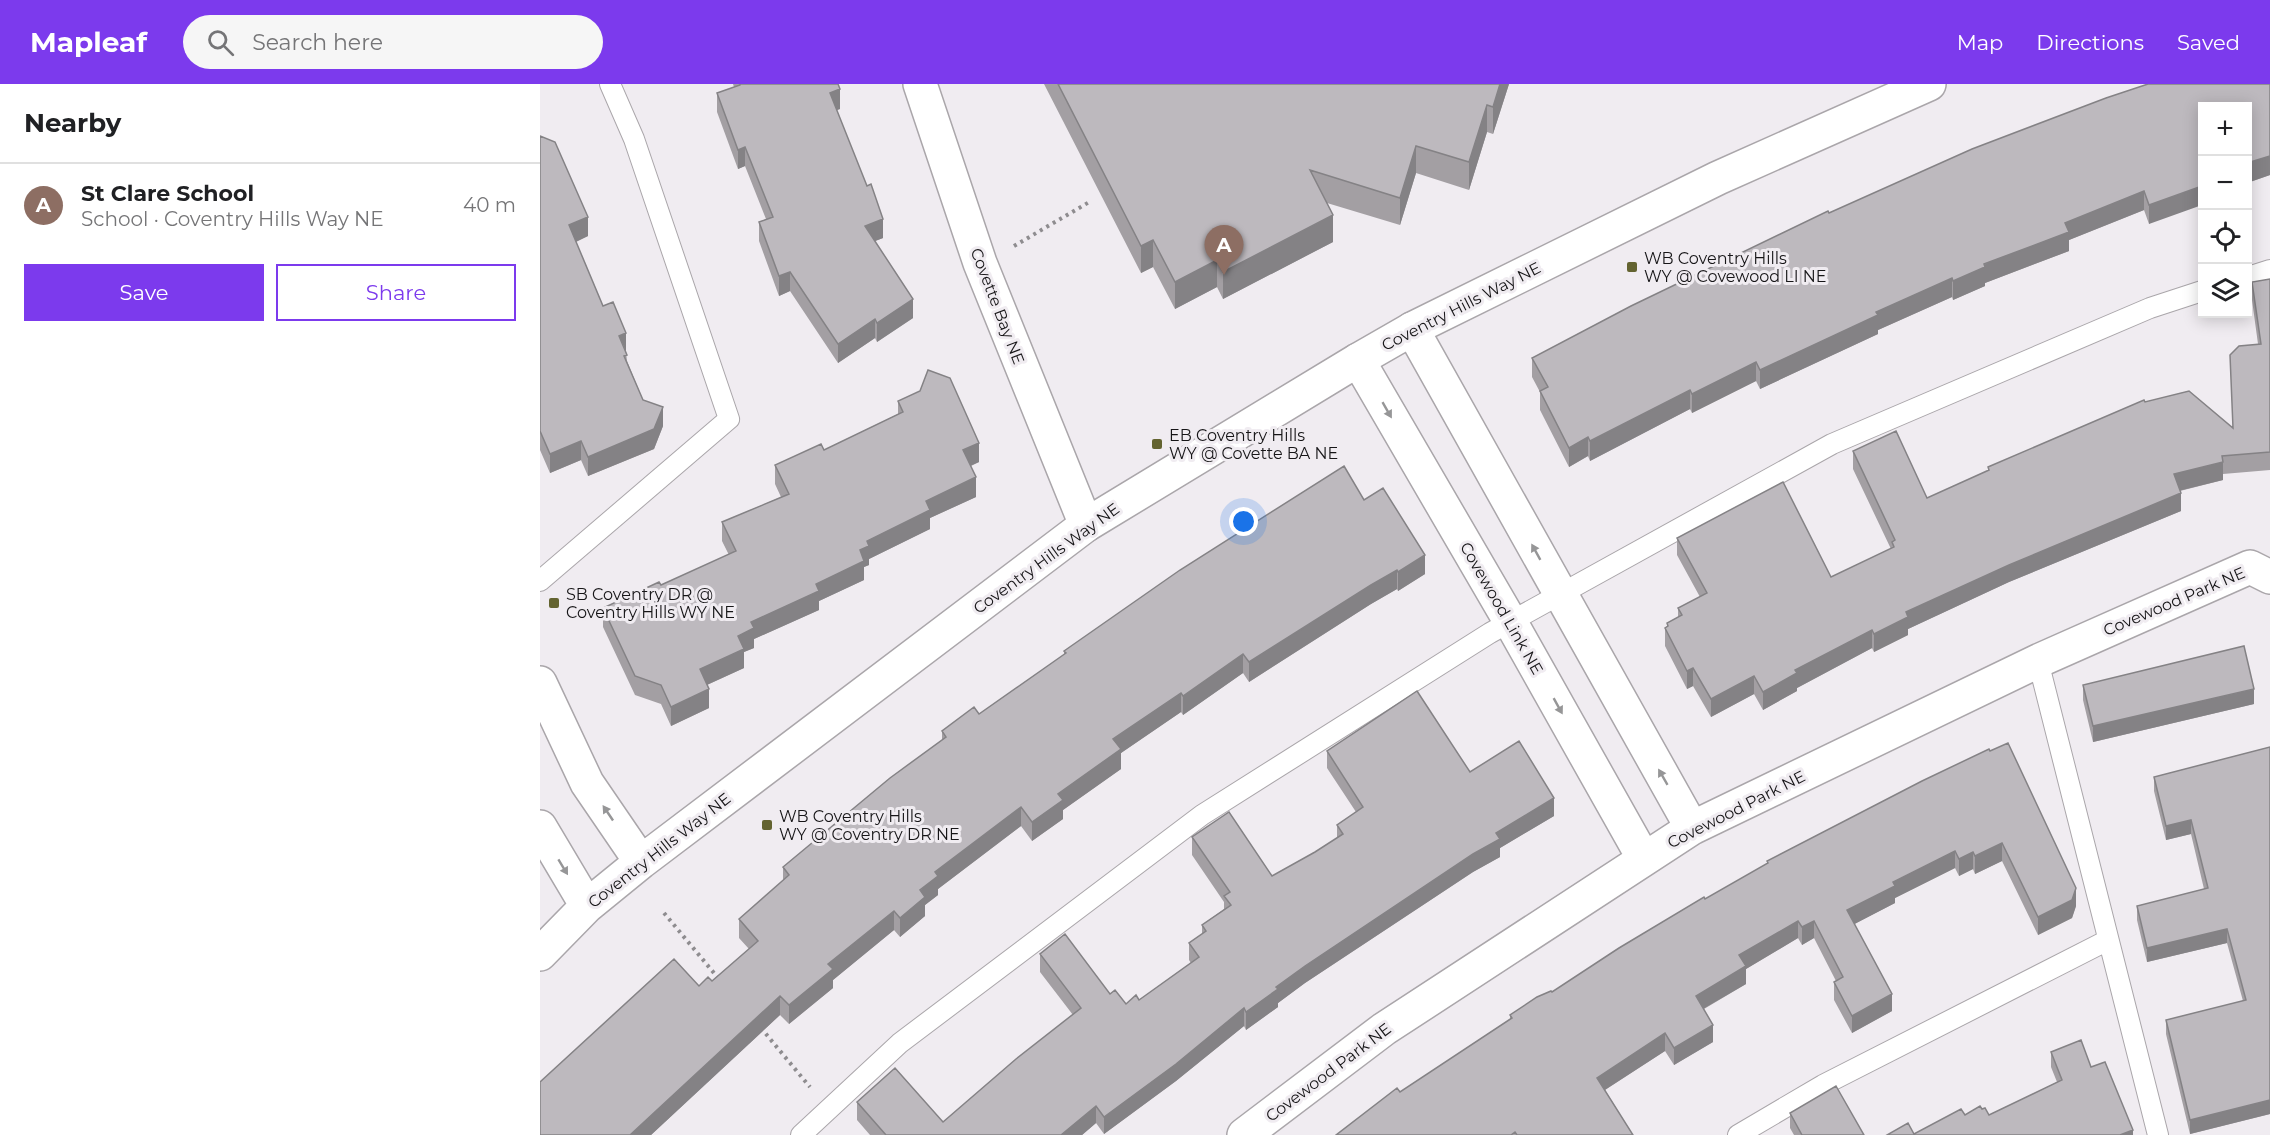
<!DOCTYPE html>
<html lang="en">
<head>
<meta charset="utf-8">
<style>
  :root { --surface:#fff; --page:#f6f6f6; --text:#202124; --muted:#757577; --line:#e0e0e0; --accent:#7c3aed }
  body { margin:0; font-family:Montserrat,sans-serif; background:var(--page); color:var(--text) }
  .controls { position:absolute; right:18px; top:18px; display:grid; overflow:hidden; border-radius:0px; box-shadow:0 3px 15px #0003 }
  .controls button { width:54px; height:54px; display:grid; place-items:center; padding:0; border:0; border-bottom:2px solid var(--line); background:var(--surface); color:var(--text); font:30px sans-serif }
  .you { position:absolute; left:704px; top:438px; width:21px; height:21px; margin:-15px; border:4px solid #fff; border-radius:50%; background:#1a73e8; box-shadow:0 0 0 9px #1a73e833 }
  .badge { display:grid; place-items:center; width:39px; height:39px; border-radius:50%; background:var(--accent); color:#fff; font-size:20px; font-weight:700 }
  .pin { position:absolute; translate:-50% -50px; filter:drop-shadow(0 2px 3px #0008) }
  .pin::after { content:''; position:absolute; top:32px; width:21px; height:18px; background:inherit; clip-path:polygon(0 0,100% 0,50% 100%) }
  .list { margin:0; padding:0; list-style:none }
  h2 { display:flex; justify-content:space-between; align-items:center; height:78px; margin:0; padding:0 24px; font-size:26px }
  h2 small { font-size:20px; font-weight:400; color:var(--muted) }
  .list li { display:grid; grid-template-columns:39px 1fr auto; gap:18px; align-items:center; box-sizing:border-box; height:84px; padding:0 24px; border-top:2px solid var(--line) }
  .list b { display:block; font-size:22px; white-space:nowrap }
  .list p { margin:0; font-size:20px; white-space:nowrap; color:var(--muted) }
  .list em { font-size:20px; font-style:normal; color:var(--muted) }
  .actions { display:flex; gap:12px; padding:18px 24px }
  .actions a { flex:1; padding:14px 0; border:2px solid var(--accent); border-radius:0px; text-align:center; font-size:21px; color:var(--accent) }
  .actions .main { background:var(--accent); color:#fff }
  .icon { flex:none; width:33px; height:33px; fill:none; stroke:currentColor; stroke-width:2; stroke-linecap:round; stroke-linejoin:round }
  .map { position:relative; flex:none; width:1730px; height:1051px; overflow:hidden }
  header { display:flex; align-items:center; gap:36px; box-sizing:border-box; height:84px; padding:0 30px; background:var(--accent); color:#fff }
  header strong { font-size:28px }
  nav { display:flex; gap:33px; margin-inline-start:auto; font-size:21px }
  .search { width:420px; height:54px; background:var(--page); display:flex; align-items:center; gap:15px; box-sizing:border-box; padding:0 21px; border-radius:33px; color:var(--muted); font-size:22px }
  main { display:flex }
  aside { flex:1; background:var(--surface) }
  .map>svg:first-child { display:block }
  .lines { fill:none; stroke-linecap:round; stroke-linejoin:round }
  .service-casing { stroke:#aaa6aa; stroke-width:22 }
  .minor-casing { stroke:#aaa6aa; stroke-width:36 }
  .tertiary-casing { stroke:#aaa6aa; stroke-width:36 }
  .path { stroke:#8e8c8f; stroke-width:4; stroke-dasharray:3 4.5; stroke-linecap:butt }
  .service { stroke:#fff; stroke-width:20 }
  .minor { stroke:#fff; stroke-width:33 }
  .tertiary { stroke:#fff; stroke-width:33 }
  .wall { fill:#a39fa3 }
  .shaded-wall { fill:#848285 }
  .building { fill:#bdb9be; stroke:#848285; stroke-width:1.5 }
  .oneway { fill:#969697 }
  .poi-dot { fill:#636330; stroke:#f0ecf1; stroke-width:2 }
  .labels { text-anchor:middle; stroke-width:6; stroke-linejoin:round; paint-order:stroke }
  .poi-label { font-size:16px; fill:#161517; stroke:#f0ecf1; text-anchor:start }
  .street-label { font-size:16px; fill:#161517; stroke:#f0ecf1 }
</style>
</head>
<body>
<header>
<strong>Mapleaf</strong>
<div class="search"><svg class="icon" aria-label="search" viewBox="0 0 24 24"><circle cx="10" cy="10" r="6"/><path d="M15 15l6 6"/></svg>Search here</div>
<nav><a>Map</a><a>Directions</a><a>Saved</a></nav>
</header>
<main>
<aside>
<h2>Nearby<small></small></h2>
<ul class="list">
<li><span class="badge" style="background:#8d6e63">A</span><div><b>St Clare School</b><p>School · Coventry Hills Way NE</p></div><em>40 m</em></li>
</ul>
<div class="actions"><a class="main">Save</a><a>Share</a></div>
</aside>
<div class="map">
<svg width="1730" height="1051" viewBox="0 0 1730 1051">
  <rect width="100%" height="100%" fill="#f0ecf1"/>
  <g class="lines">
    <!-- service casing -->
    <g class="service-casing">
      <path id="service" d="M1708 193 1730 186
        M0 497 189 335 94 55 70 0
        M1498 577 1618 1051
        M261 1051 360 959 662 731 950 549 1292 360 1610 224 1662 207
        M1198 1051 1283 1001 1568 856"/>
    </g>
    <!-- minor casing -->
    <g class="minor-casing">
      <path id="minor" d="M380 0 440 179 546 441
        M872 245 1152 744
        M818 276 970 537 1104 775
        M704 1051 844 945 1152 744 1498 577 1710 483 1730 493"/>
    </g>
    <!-- tertiary casing -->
    <g class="tertiary-casing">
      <path id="tertiary" d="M0 599 47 699 101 778
        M0 743 47 822
        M0 870 47 822 101 778 546 441 818 276 872 245 1178 94 1389 0"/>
    </g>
    <!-- path -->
    <path class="path" d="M474 162 551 117
      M124 829 179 895
      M221 944 270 1003"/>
    <!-- service -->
    <use href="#service" class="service"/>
    <!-- minor -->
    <use href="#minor" class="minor"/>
    <!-- tertiary -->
    <use href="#tertiary" class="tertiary"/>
  </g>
  <!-- wall -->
  <path class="wall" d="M193 0H298L300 25 297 26 343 154 335 157 373 234 337 258 335 254 298 279 250 207 239 212 219 157V138L226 135 205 82 198 85 177 28V9L194 3Z
    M504 0H969L953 50 947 48 929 106 876 89 860 141 787 119 793 158 683 215 677 203 635 225 613 183 601 189Z
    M1730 0V91L1707 99V22L1609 140 1604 126 1529 156V167L1445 199V202L1413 216 1412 213 1338 246V250L1220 305 1216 297 1152 329 1150 325 1050 377 1048 372 1029 383 1000 326V308L992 293V274L1289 129Z
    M0 52 48 152 36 158 63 222 86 268 87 277 103 316 123 342 114 365 48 392 41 376 10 389 0 366Z
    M1730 195V386L1683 390V396L1640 407 1641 427 1469 498 1368 545V551L1334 568 1332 564 1257 604V607L1223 626 1214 610 1171 633 1153 602 1147 605 1125 562V544L1127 542V539L1138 533V524L1160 513 1137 471V454L1291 493 1351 465 1313 385V367L1387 414 1448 387V383L1605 318 1693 343 1690 271 1718 260 1712 216V198Z
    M358 317 439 378 431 382 436 413 390 434V445L329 475V481L324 483V496L279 517V526L214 555V564L204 568V584L167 601 169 624 131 642 121 620 95 611 63 543V524L121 501 189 471 182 457V438L241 413 235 400V381L284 366 358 330Z
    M824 416 885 490 858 507 857 505 831 520 709 598 703 589 643 631 641 628 581 669V685L523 726V735L492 757 481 742 398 805V811L385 821V832L360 853 354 846 293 896V904L249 940 240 931 111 1051H0L159 902 172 897 209 865 199 854V835L243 797V783L402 656V647L439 630 524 571V567Z
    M1543 601 1714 620 1553 658 1543 616Z
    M1730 663V1030L1650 1050 1626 950V936L1703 917 1687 859 1607 878 1597 836V822L1664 805 1651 750 1626 756 1614 707V693Z
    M1449 665 1536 822 1532 834 1498 851 1462 777 1435 790 1433 785 1419 792 1415 784 1355 814V819L1314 840 1352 927 1312 949 1294 916V898L1296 897 1274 854 1262 861 1258 854 1206 885V900L1164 925 1173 958 1134 981 1125 967 1065 1006 1093 1051H796L970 935V931L1012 908 1165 815 1227 780V777Z
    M787 667 930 688 1014 732 960 764V773L933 788 765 899 738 919V923L706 946 704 942 636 997 564 1050 556 1039 542 1051H330L317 1036V1018L403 1038 533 931 500 888V870L586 920 599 916 651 879 649 876V859L662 850V841L684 825V818L652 771V753L732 792 775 768 797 754V741L816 728 787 684Z
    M1511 968 1551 983 1593 1051 1374 1050 1442 1025 1449 1031 1517 998 1511 983Z
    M1250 1029 1324 1051H1254L1250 1044Z"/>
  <!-- shaded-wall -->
  <path class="shaded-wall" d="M960 0H969L953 50V23Z
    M300 5V25L290 28V9Z
    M947 21V48L929 106V78Z
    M876 62V89L860 141V114Z
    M205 63V82L198 85V66Z
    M1730 72V91L1707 99V79Z
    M1662 102V121L1609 140V121Z
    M1604 107V126L1529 156V167L1445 199V202L1413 216V197L1525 139Z
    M793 131V158L683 215V188Z
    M48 133V152L29 161V141Z
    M343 135V154L325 161V142Z
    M613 156V183L601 189V162Z
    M677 176V203L635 225V198Z
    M250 188V207L239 212V192Z
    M1412 194V213L1338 246V250L1220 305V286L1336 228Z
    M373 215V234L337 258V239Z
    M335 235V254L298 279V260Z
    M86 249V268L79 252Z
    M1216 278V297L1152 329V310Z
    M1150 306V325L1050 377V357Z
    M123 323V342L114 365 48 392V373Z
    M1048 353V372L1029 383V364Z
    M41 357V376L10 389V370Z
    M439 359V378L423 385V366Z
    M1683 378V396L1634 408V390Z
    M436 393V413L390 434V445L329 475V481L324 483V496L279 517V526L214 555V564L204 568V584L160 604V585L198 552 211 538 320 466 327 457 386 417Z
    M1641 409V427L1469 498 1368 545V551L1334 568V550L1366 528 1469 481Z
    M885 471V490L858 507V488Z
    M857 486V505L831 520 709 598V578L831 501Z
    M1332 546V564L1257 604V607L1223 626V608L1255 586Z
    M703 570V589L643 631V612Z
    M1153 584V602L1147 605V587Z
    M1214 592V610L1171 633V615Z
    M169 605V624L131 642V623Z
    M1714 605V620L1553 658V642Z
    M641 609V628L581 669V685L523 726V735L492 757V738L518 710 573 655Z
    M1014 714V732L960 764V773L933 788 765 899 738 919V923L706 946V928L736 903 765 882 956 749Z
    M481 723V742L398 805V811L385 821V832L360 853V834L395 788Z
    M1651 736V750L1626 756V742Z
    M1462 759V777L1435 790V772Z
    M1415 767V784L1355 814V819L1307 844V826L1353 798Z
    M1433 768V785L1419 792V775Z
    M1536 804V822L1532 834 1498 851V833Z
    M354 827V846L293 896V904L249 940V921L288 880Z
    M1258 837V854L1206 885V900L1156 929V912L1199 871Z
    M1274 837V854L1262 861V843Z
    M1687 845V859L1607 878V864Z
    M1352 910V927L1312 949V932Z
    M240 912V931L111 1051H90Z
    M704 924V942L636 997 564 1050V1033Z
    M1173 941V958L1134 981V964Z
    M1125 949V967L1057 1011V994Z
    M1730 1016V1030L1650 1050V1036Z
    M556 1022V1039L542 1051H521Z
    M1593 1046V1051H1580Z"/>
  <!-- building -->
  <path class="building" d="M200 0H298L300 5 290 9 327 102 331 100 343 135 325 142 373 215 337 239 335 235 298 260 250 188 239 192 219 138 233 133 205 63 198 66 177 9 200 1Z
    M518 0H960L953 23 947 21 929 78 876 62 860 114 770 86 793 131 683 188 677 176 635 198 613 156 601 162Z
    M1608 0H1730V72L1707 79V22H1662V102L1609 121 1604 107 1525 139 1529 148 1444 180 1445 183 1413 197 1412 194 1336 228 1338 231 1220 286 1216 278 1152 310 1150 306 1050 357 1048 353 1029 364 1000 307 1008 303 992 274 1091 222 1288 127 1289 129 1432 65 1566 14Z
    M0 52 15 58 48 133 29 141 63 222 73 218 86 249 79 252 87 271 84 272 103 316 123 323 114 345 48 373 41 357 10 370 0 347Z
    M1730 195V368L1682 372 1683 378 1634 390 1641 409 1469 481 1366 528 1368 533 1334 550 1332 546 1255 586 1257 589 1223 608 1214 592 1171 615 1153 584 1147 587 1125 544 1128 542 1127 539 1142 531 1138 524 1167 509 1137 454 1243 398 1291 493 1354 463 1352 458 1355 456 1313 367 1356 347 1387 414 1449 386 1448 383 1604 316 1605 318 1649 307 1693 344 1690 271 1699 262 1721 260 1712 198Z
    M388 286 410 294 439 359 423 366 436 393 386 417 390 426 327 457 329 462 320 466 324 477 276 500 279 507 211 538 214 544 198 552 204 565 160 585 169 605 131 623 121 601 95 592 63 524 119 498 121 501 196 467 182 438 249 410 235 381 281 360 284 366 363 328 358 317 380 307Z
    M804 382 824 416 843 404 885 471 858 488 857 486 831 501 709 578 703 570 643 612 641 609 573 655 581 665 518 710 523 716 492 738 481 723 395 788 398 792 380 806 385 813 360 834 354 827 288 880 293 885 249 921 240 912 90 1051H0V998L134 875 159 902 168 893 172 897 218 857 199 835 249 791 243 783 350 694 406 653 402 647 434 623 439 630 526 569 524 567 640 486Z
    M1704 562 1714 605 1553 642 1543 601Z
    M877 607 930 688 979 657 1014 714 956 749 960 755 933 770 765 882 736 903 738 905 706 928 704 924 636 980 564 1033 556 1022 521 1051H346L317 1018 355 984 403 1038 476 975 541 924 500 870 525 850 570 910 575 906 586 920 596 911 599 916 659 873 649 859 666 847 662 841 691 821 684 812 690 808 652 753 689 728 732 792 775 768 803 750 797 741 823 723 787 667Z
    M1468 659 1536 804 1532 816 1498 833 1462 759 1435 772 1433 768 1419 775 1415 767 1353 798 1355 802 1307 826 1352 910 1312 932 1294 898 1303 893 1274 837 1262 843 1258 837 1199 871 1206 882 1156 912 1173 941 1134 964 1125 949 1057 994 1093 1051H977L975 1048 971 1051H796L857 1004 860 1008 972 934 970 931 997 913 1011 907 1012 908 1079 864 1164 813 1165 815 1228 779 1227 777 1382 697 1449 665 1450 667Z
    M1730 663V1016L1650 1036 1626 936 1706 916 1687 845 1607 864 1597 822 1668 804 1651 736 1626 742 1614 693Z
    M1541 956 1551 983 1565 978 1593 1046 1580 1051H1347L1368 1039 1374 1050 1421 1025 1425 1031 1440 1022 1442 1025 1445 1024 1449 1031 1522 996 1511 968Z
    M1296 1002 1324 1051H1262L1250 1029Z"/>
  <!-- one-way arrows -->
  <defs><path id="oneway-solid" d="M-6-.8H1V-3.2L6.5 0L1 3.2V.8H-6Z" transform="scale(1.5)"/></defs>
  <g class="oneway">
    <use href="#oneway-solid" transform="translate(847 326) rotate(60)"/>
    <use href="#oneway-solid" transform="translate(996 468) rotate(-119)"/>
    <use href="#oneway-solid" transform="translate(1018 622) rotate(61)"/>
    <use href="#oneway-solid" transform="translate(1123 693) rotate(-120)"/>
    <use href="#oneway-solid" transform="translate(68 729) rotate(-124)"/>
    <use href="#oneway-solid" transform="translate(23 783) rotate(59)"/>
  </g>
  <!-- markers -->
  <g class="poi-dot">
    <rect x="1086" y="177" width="12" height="12" rx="3"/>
    <rect x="611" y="354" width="12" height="12" rx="3"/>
    <rect x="8" y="513" width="12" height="12" rx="3"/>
    <rect x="221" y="735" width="12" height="12" rx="3"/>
  </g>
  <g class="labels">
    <!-- poi labels -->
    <g class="poi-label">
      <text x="1104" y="180">WB Coventry Hills<tspan x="1104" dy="18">WY @ Covewood LI NE</tspan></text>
      <text x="629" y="357">EB Coventry Hills<tspan x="629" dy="18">WY @ Covette BA NE</tspan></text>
      <text x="26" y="516">SB Coventry DR @<tspan x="26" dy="18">Coventry Hills WY NE</tspan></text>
      <text x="239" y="738">WB Coventry Hills<tspan x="239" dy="18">WY @ Coventry DR NE</tspan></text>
    </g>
    <!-- street labels -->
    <g class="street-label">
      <text transform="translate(458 222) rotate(69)" y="6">Covette Bay NE</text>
      <text transform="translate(921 222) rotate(-27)" y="6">Coventry Hills Way NE</text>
      <text transform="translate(506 474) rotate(-36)" y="6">Coventry Hills Way NE</text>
      <text transform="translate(1634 517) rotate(-23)" y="6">Covewood Park NE</text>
      <text transform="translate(962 524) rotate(60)" y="6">Covewood Link NE</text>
      <text transform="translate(1196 725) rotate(-27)" y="6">Covewood Park NE</text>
      <text transform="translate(119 766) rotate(-38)" y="6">Coventry Hills Way NE</text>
      <text transform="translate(788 988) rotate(-37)" y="6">Covewood Park NE</text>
    </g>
  </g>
</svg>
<div class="controls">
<button>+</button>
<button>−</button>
<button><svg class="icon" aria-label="locate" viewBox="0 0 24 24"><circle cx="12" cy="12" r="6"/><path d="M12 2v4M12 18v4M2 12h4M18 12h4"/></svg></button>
<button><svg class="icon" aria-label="layers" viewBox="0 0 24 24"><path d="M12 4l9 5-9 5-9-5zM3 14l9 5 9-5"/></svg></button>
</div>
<div class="you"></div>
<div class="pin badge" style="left:684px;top:191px;background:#8d6e63">A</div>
</div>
</main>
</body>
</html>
